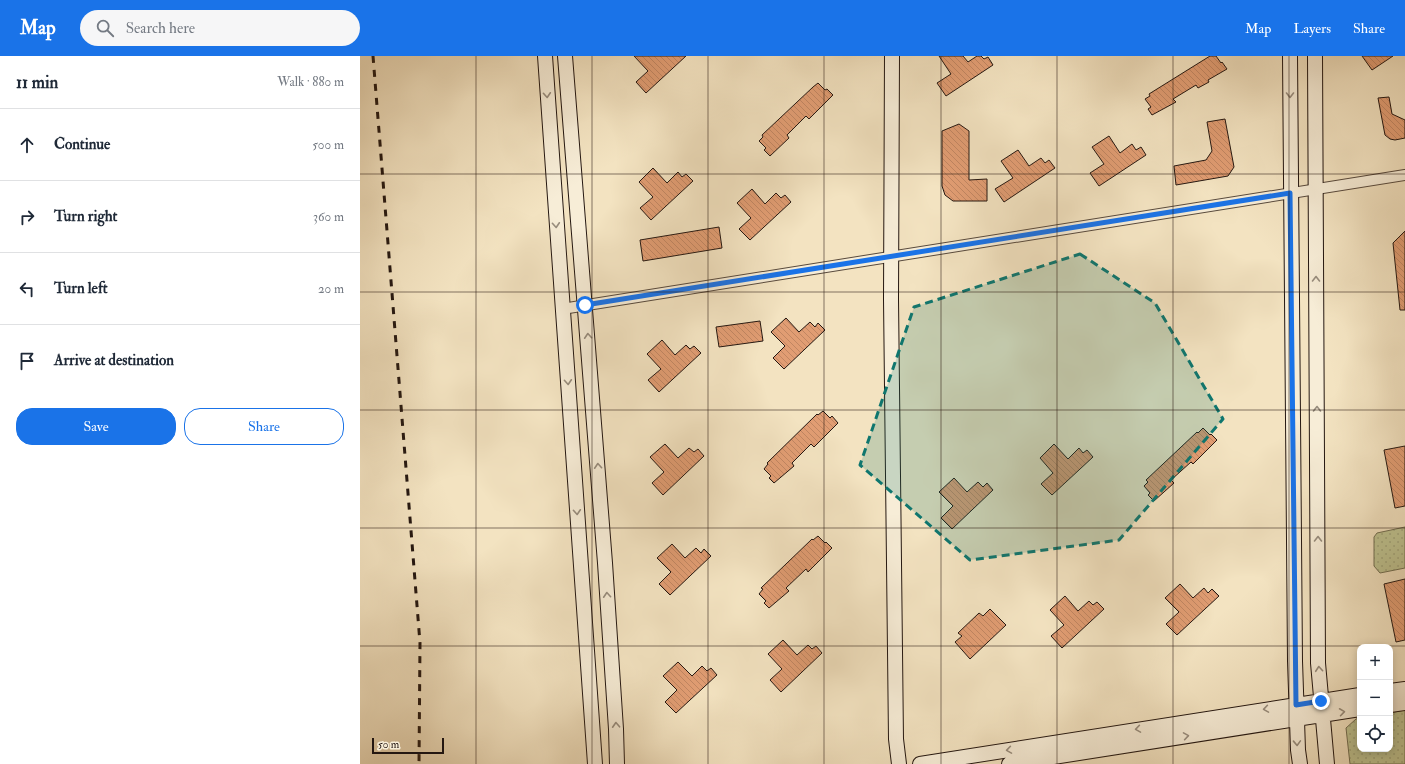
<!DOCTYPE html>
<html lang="en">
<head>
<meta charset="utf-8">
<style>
  :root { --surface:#fff; --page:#f6f6f7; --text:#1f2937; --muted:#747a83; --line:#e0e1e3; --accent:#1a73e8 }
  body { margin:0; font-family:"IM FELL Double Pica",serif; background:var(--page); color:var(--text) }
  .controls { position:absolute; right:12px; bottom:12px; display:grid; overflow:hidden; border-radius:8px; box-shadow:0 2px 10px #0003 }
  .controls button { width:36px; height:36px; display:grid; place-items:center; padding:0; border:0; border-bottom:1px solid var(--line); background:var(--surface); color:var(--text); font:20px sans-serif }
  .scale { position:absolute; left:12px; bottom:10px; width:72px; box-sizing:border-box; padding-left:4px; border:2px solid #241711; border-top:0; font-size:11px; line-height:14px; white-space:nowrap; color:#241711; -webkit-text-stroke:3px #f7edd7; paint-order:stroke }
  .stop { position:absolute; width:12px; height:12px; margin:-9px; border:3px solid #1a73e8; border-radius:50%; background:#fff }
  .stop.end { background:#1a73e8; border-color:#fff; box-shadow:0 1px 4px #0008 }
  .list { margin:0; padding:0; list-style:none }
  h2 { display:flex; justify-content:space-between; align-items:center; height:52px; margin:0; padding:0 16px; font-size:17px }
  h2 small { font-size:13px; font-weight:400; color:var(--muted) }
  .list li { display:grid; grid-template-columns:26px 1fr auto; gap:12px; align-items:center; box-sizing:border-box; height:72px; padding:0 16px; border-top:1px solid var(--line) }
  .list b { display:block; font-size:15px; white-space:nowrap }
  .list em { font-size:13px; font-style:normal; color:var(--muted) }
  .actions { display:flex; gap:8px; padding:12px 16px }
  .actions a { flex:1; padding:9px 0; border:1px solid var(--accent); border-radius:16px; text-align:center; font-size:14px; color:var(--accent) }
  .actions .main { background:var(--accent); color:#fff }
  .icon { flex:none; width:22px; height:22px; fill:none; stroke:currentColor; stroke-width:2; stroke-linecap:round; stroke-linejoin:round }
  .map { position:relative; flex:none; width:1045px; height:708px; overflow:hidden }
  header { display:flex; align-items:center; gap:24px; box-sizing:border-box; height:56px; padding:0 20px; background:var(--accent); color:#fff }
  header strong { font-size:19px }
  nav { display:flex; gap:22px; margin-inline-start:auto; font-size:14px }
  .search { width:280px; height:36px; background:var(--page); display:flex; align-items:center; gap:10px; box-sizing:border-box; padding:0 14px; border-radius:22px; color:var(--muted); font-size:15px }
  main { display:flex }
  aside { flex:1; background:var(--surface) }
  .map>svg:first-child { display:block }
  .grass { fill:url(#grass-dots); stroke:#716d51 }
  .building { fill:url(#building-back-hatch); stroke:#241711 }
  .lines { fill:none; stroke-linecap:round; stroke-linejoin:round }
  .street-casing { stroke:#584a3d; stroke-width:12 }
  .secondary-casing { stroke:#241711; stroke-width:16 }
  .street { stroke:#f7edd7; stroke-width:10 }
  .secondary { stroke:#f7edd7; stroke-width:14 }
  .rail { stroke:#241711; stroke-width:3; stroke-dasharray:7 7; stroke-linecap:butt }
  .oneway { stroke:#988d7e }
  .route { stroke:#1a73e8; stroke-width:5 }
  .marked { fill:#0f766e; fill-opacity:0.2; stroke:#0f766e; stroke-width:3; stroke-dasharray:8 5; stroke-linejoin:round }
  .grid { fill:none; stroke:#241711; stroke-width:1; stroke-opacity:0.55 }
</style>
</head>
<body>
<header>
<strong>Map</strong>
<div class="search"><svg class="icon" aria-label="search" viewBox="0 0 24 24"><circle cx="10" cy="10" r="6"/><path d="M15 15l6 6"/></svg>Search here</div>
<nav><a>Map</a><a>Layers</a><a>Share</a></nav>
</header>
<main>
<aside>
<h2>11 min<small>Walk · 880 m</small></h2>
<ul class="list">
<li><svg class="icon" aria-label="ahead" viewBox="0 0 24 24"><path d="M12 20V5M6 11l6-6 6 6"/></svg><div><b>Continue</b></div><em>500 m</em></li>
<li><svg class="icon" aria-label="right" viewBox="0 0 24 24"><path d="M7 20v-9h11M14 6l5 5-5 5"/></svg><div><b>Turn right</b></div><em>360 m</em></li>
<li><svg class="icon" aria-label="left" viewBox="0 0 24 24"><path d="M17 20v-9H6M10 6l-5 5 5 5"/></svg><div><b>Turn left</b></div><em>20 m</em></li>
<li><svg class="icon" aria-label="arrive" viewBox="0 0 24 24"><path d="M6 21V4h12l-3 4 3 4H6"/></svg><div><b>Arrive at destination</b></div></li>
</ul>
<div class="actions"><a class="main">Save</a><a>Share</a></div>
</aside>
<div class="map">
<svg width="1045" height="708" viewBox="0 0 1045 708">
  <defs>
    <pattern id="grass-dots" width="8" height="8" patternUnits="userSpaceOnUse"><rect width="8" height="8" fill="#bec391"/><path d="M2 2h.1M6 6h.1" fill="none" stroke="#a3a77c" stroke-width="1.8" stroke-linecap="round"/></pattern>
    <pattern id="building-back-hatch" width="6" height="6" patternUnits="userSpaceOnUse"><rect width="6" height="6" fill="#e19d73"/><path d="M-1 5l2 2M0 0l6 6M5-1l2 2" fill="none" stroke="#c18662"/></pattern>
  </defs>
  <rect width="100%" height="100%" fill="#f3e3c1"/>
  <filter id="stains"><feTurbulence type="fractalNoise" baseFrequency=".005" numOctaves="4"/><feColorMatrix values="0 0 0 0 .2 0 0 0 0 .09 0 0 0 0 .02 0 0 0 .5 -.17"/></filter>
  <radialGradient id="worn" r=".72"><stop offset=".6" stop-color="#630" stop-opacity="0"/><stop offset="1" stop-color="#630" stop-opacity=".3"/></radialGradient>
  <!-- grass -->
  <path class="grass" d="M1045 471V512L1020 517 1014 510V481L1017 477Z
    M1045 654V708H990L986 672 996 663 1000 662V693H1030V657Z"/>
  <!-- building -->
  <path class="building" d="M274 0H326L286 37 276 26 288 15Z
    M579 0H603L608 6 617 0H621L624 3 628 1 633 9 586 40 577 27 591 18Z
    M850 0H856L861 7 862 6 867 13 848 24 849 26 838 32 836 29 813 43 816 46 792 59 788 53 791 51 785 43 790 40 789 38Z
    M1002 0H1033L1012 14Z
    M458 27 465 34 467 33 473 39 449 63 446 60 427 79 429 82 410 100 404 94 406 92 399 85 403 81 402 79 453 31Z
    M1029 41 1032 58 1045 64V82L1035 84 1030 83 1025 79 1018 42Z
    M865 63 874 111 868 120 816 129 814 110 846 104 852 95 847 66Z
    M599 68 609 75V124L627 123V145H593L585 139 582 130V75Z
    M749 80 760 97 772 88 776 94 781 91 786 99 739 130 730 117 744 108 732 91Z
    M658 94 669 110 681 102 685 107 689 104 695 112 644 146 635 133 653 122 641 105Z
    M293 112 307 127 318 116 322 121 326 118 333 125 291 164 280 152 293 141 279 126Z
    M392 133 405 148 416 137 421 142 425 139 431 146 390 184 379 173 391 162 377 147Z
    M359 171 362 192 283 205 280 184Z
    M1045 175V254H1040L1033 187Z
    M426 262 439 276 450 266 455 271 458 267 465 274 424 313 413 302 425 290 411 276Z
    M400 265 403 285 359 291 356 271Z
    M302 284 315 299 326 289 330 293 334 290 341 297 299 336 288 324 301 313 287 298Z
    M463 355 470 362 472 360 478 367 454 391 451 388 432 407 434 410 414 427 409 422 411 420 404 413 408 408 407 407 457 358 458 359Z
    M843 372 850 379 851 378 857 384 833 408 831 406 811 424 814 427 794 445 788 439 790 437 784 430 788 426 786 424 837 376 838 377Z
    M305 388 318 402 329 392 334 396 338 393 344 400 303 439 292 427 304 416 290 401Z
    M694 388 708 403 719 392 723 397 727 394 733 401 692 439 681 428 693 417 680 402Z
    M1045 390V450L1035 452 1024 394Z
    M594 422 607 436 618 426 623 431 627 427 633 434 592 473 581 462 593 450 579 436Z
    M458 480 465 487 466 486 472 492 448 516 446 513 426 532 429 535 409 552 404 547 406 545 399 538 403 533 401 532 452 483 453 484Z
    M312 488 325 502 336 492 341 497 344 493 351 500 310 539 299 528 311 516 297 502Z
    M1045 523V584L1036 586 1024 528Z
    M820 528 833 542 844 532 848 537 852 533 859 540 817 579 806 568 819 556 805 542Z
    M705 540 718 555 729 545 733 549 737 546 744 553 702 592 691 580 704 569 690 554Z
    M630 553 646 569 610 603 595 586 602 580 598 577 619 557 623 560Z
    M423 584 437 599 448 589 452 593 456 590 462 597 421 636 410 624 422 613 408 598Z
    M318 606 332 620 342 610 347 615 351 612 357 619 316 657 305 646 317 634 303 620Z"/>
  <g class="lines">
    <!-- street casing -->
    <g class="street-casing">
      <path id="street" d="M202 253 1045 119"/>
    </g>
    <!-- secondary casing -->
    <g class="secondary-casing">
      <path id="secondary" d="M185 0 235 708
        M205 0 245 507 256 673 257 708
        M532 0 531 243 536 683 539 708
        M930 0 935 605 938 694 940 708
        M955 0 958 607 967 708
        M1030 635 1045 633
        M1030 649 1045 647
        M560 708 1000 639
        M649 708 1000 653"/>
    </g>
    <!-- street -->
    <use href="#street" class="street"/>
    <!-- secondary -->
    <use href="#secondary" class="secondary"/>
    <!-- rail -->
    <path class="rail" d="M13 0 60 587 59 708"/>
  </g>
  <!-- one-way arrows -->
  <defs><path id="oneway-chevron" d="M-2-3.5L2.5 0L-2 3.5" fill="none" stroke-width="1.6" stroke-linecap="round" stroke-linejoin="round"/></defs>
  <g class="oneway">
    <use href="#oneway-chevron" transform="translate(187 39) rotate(86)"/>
    <use href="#oneway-chevron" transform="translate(930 39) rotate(90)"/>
    <use href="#oneway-chevron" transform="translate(196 169) rotate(86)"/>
    <use href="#oneway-chevron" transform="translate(956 223) rotate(-90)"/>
    <use href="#oneway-chevron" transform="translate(228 280) rotate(-94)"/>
    <use href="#oneway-chevron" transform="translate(208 326) rotate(86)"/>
    <use href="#oneway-chevron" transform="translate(957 353) rotate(-90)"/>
    <use href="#oneway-chevron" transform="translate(238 410) rotate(-94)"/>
    <use href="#oneway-chevron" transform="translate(217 456) rotate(86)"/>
    <use href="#oneway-chevron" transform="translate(958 483) rotate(-90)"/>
    <use href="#oneway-chevron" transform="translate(247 539) rotate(-94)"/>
    <use href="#oneway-chevron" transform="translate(959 613) rotate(-95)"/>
    <use href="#oneway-chevron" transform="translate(906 653) rotate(171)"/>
    <use href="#oneway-chevron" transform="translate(982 656) rotate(-8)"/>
    <use href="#oneway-chevron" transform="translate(256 669) rotate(-93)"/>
    <use href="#oneway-chevron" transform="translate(778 673) rotate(171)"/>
    <use href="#oneway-chevron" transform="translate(826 680) rotate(-9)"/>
    <use href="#oneway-chevron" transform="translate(937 687) rotate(88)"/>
    <use href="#oneway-chevron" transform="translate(649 694) rotate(171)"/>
  </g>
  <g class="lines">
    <!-- route -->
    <path class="route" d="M225 249 930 137 936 649 961 645"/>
  </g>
  <!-- marked area -->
  <path class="marked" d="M720 198 795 247 863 363 759 484 610 504 500 409 554 251Z"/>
  <!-- grid -->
  <path class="grid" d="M116 0V708M232 0V708M348 0V708M464 0V708M581 0V708M697 0V708M813 0V708M929 0V708M0 118H1045M0 236H1045M0 354H1045M0 472H1045M0 590H1045"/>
  <rect width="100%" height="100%" filter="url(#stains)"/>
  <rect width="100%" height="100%" fill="url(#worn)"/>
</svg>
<div class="controls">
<button>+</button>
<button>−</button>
<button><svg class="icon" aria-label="locate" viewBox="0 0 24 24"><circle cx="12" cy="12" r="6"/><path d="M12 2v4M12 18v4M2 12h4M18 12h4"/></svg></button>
</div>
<div class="scale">50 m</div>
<div class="stop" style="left:225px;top:249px"></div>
<div class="stop end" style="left:961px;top:645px"></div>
</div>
</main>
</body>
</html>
